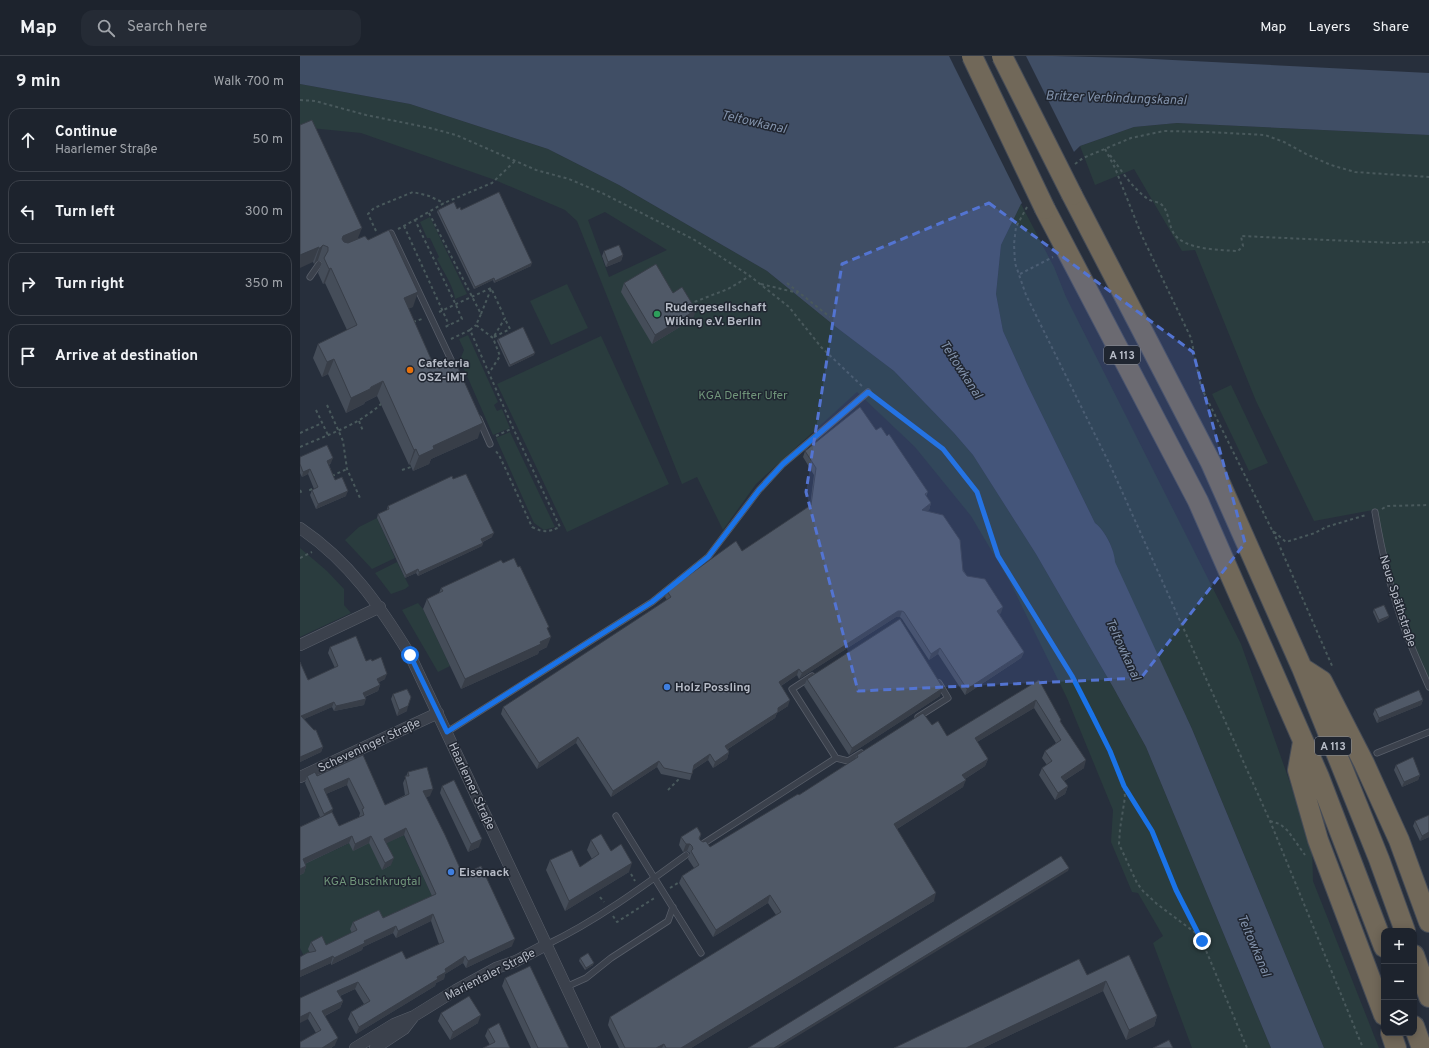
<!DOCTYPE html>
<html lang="en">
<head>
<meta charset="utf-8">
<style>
  :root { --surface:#1d232d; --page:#252b35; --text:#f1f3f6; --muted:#a0a4aa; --line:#3b4049 }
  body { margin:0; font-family:Overpass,sans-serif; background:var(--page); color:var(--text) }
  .controls { position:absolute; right:12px; bottom:12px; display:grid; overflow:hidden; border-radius:8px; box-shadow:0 2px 10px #0003 }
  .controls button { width:36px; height:36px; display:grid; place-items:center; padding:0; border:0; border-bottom:1px solid var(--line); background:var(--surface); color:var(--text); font:20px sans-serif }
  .stop { position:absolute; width:12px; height:12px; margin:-9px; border:3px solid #1a73e8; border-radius:50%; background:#fff }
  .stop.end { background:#1a73e8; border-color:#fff; box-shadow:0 1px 4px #0008 }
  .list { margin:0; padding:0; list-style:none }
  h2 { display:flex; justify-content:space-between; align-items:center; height:52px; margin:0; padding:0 16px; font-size:17px }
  h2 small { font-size:13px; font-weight:400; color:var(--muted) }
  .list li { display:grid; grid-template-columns:26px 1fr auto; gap:12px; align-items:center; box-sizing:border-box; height:64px; margin:0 8px 8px; padding:0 8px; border:1px solid var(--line); border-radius:12px }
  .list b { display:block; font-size:15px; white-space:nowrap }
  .list p { margin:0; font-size:13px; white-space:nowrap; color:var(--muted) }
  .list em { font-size:13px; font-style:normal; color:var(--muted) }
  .icon { flex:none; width:22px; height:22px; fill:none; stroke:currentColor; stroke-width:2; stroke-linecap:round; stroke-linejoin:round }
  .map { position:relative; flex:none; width:1129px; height:992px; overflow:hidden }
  header { display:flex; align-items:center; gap:24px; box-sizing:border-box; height:56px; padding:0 20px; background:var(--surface); border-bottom:1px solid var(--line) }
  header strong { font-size:19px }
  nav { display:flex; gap:22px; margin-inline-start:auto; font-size:14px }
  .search { width:280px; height:36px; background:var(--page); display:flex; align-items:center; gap:10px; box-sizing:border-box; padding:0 14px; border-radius:12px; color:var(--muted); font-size:15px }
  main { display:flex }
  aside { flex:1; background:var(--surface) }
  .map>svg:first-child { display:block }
  .green { fill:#2a3c3e; fill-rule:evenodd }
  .water { fill:#404e65 }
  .pier { fill:#272f3c }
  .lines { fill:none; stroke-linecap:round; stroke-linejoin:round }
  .lane-casing { stroke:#595f6a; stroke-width:7 }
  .street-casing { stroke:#595f6a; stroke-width:12 }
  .highway-casing { stroke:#464c57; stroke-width:22 }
  .path { stroke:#49595c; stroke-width:2; stroke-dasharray:3 3; stroke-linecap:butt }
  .lane { stroke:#3b414c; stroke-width:5.5 }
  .street { stroke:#3b414c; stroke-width:11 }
  .highway { stroke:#716859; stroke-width:20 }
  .highway-bridge-casing { stroke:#464c57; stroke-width:22; stroke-linecap:butt }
  .highway-bridge { stroke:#716859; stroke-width:20 }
  .wall { fill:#454d59; fill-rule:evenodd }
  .shaded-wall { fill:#383e48 }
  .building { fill:#505967; stroke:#383e48 }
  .route { stroke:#1a73e8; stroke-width:5 }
  .marked { fill:#5374d2; fill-opacity:0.2; stroke:#5374d2; stroke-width:3; stroke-dasharray:8 5; stroke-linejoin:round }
  .leisure-dot { fill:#2e9e5b; stroke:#202631; stroke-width:1.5 }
  .food-dot { fill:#e8710a; stroke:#202631; stroke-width:1.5 }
  .shop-dot { fill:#3f7fe0; stroke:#202631; stroke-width:1.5 }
  .labels { text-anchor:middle; stroke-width:3; stroke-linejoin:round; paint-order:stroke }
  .shield { fill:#202631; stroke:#8a8f9a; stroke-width:1 }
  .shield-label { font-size:11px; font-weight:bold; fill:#b7bcc7 }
  .poi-label { font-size:12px; font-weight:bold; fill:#b7bcc7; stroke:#202631; text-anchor:start }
  .park-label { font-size:12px; fill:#70957a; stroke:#202631 }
  .street-label { font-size:12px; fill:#b7bcc7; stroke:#202631 }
  .water-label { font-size:13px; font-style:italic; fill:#8292ab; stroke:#202631 }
</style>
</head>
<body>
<header>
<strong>Map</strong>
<div class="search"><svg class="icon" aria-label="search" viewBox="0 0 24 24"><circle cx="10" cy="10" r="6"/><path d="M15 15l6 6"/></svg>Search here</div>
<nav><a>Map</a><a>Layers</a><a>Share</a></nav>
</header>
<main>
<aside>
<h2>9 min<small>Walk · 700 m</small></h2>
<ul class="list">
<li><svg class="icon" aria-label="ahead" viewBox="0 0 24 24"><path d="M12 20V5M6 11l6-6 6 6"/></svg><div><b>Continue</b><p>Haarlemer Straße</p></div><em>50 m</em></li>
<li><svg class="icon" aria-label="left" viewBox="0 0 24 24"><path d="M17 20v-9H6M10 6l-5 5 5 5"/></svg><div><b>Turn left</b></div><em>300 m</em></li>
<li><svg class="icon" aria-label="right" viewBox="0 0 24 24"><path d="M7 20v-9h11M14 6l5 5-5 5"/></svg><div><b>Turn right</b></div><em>350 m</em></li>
<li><svg class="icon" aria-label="arrive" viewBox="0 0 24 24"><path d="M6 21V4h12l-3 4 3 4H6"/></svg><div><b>Arrive at destination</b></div></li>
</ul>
</aside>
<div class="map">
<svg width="1129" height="992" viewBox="0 0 1129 992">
  <rect width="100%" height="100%" fill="#272f3c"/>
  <!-- green -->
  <path class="green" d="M0 28 110 48 248 93 319 129 467 215 536 271 594 315 654 377 673 399 736 498 813 631 846 691 971 992H892L853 887 863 880 838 837 832 836 811 786 813 754 767 642 710 526 671 460 615 391 557 336 456 428 423 474 397 421 382 428 277 165 265 154 195 124 61 77 0 71ZM305 156 367 194 309 221 288 164Z
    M877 67 1129 79V636L1103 570 1073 454 1014 465 956 345 895 194 882 195 834 113 795 129 780 90 834 71Z
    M721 148 754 211 766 241 941 588 1012 789 1013 825 1079 992H1024L892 673 814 506C815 494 805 474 795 467L727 328 703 275 696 238 701 189Z
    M130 161 167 238 155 243C154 231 143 215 137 203L139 201 130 182H127L120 166Z
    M267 228 288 272 251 289 230 245Z
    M168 279 198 346 194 349 197 355 202 353 210 372 193 379 160 304 164 294 159 283Z
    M301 280 369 428 267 476 197 328Z
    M931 329 968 407 949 415 912 338Z
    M210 376 255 471 244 474 234 467 196 382Z
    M77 462 95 502 72 513 45 484 59 471Z
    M0 492 27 515 44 533V549L51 557 0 581Z
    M97 506 109 530 105 533 91 538 75 517Z
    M118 547 123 553 150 610 138 616 102 554Z
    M97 765 134 844 6 904 0 892V810Z"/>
  <!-- water -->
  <path class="water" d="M0 0H753L833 2 1129 17V79L877 67 834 71 780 90 721 148 701 189 696 238 703 275 727 328 795 467C805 474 815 495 815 506L892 673 1024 992H971L846 691 813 631 736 498 673 399 654 377 594 315 536 271 467 215 319 129 248 93 110 48 0 28Z"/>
  <!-- pier -->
  <path class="pier" d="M649 0H726L775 98 723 149Z"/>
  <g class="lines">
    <!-- lane casing -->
    <g class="lane-casing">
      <path id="lane" d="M84 180 91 177 154 310
        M10 221 19 208
        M179 363 190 388
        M1075 456C1082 497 1091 536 1105 574 1112 593 1121 612 1129 631
        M618 661 648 642 639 627
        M147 676 352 546 408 501 459 434 483 408 568 336
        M1077 697 1129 676
        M536 702 548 705 561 697
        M316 760 401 897
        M401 789 536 702 492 633 512 620
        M246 889C296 865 341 832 386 799
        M266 931 286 922 311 902 368 865 373 851"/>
    </g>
    <!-- street casing -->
    <g class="street-casing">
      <path id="street" d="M0 472C49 505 80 550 110 599L295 992
        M0 589 80 551
        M0 721 138 657
        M55 992 94 968 114 960 156 934 196 912 216 905 246 889
        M75 992 104 973 114 960"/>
    </g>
    <!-- highway casing -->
    <g class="highway-casing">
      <path id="highway" d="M772 139 911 407 1002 612 1079 803 1105 875
        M745 153 898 445 1019 721 1084 891
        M1002 612 1022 625 1064 707 1099 784 1129 866
        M1003 686 998 714 1018 784 1084 959
        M1114 899 1129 941
        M1114 970 1122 992
        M1091 977 1096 992"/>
    </g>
    <!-- path -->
    <path class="path" d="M0 44 15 45 66 59 130 72 156 79 236 114 269 123 302 137 369 171 393 183 421 201 450 220 489 251 521 291 562 330
      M805 93 815 112 842 180 891 282 901 331 972 474 986 486 1015 477 1026 471 1066 459
      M810 99C821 114 832 132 848 143 852 146 858 145 862 149 869 156 868 167 873 176 882 194 921 194 938 195L943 190 941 180 1094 187 1129 186
      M775 108 783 102 831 82 864 75 908 76 965 79 984 86 1006 98 1031 109 1055 116 1129 121
      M727 151 716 171 714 188 715 207 726 239 811 411 970 765 1063 992
      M129 157 181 258 176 269 193 282 200 300 189 317
      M115 164 144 147 192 127 215 105
      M104 170 149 269
      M98 173 115 164 156 249 162 263 145 271
      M76 175 68 158 74 152 113 136 129 140 144 147
      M720 218 753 201
      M487 227 530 261
      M461 228 498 237
      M389 248 428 233 450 220
      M139 256 191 232 205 262 193 282
      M181 258 191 233
      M113 266 122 263
      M170 274 176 269
      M194 281 210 273 205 263
      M151 283 170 274 213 372 260 471C248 476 244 477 232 471L208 418 199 399 195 394
      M133 309 142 305
      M574 340 643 393 677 436 697 500 772 620 810 695 824 730 825 741 820 773 819 788 837 827 843 835 857 848 897 878 902 885 947 992
      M27 349 43 385 47 413 60 442
      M16 354 28 379
      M59 365 63 375
      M0 377 22 367
      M196 380 213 372
      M0 391C29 378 59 369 82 347
      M102 414 111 411
      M32 420 47 413
      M12 433 10 434 12 436
      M0 434 2 438
      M1082 453 1087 450 1129 449
      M973 475 1033 612
      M0 502 12 496
      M825 731 852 775 877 834 900 881
      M368 734 380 722
      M970 765 980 768 988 775 1005 799
      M331 818 335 825
      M370 832 381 825
      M300 841 304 846
      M313 860 317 866 356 841"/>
    <!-- lane -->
    <use href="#lane" class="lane"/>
    <!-- street -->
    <use href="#street" class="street"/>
    <!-- highway -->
    <use href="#highway" class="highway"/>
    <!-- highway-bridge casing -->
    <g class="highway-bridge-casing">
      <path id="highway-bridge" d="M672 0 745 153
        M702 0 772 139"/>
    </g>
    <!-- highway-bridge -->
    <use href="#highway-bridge" class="highway-bridge"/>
  </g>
  <!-- wall -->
  <path class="wall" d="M0 69 58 183 68 184 113 251 108 252 135 312 178 382 131 403 129 408 113 415 110 408 109 409 77 340 65 346 64 348 46 357 28 318 22 321 13 302 18 288 47 274 25 227 23 228 18 217 22 206 18 204 14 208 13 206Z
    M138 154H161L231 210 194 227 193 224 174 233 137 156Z
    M304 195 323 199 321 205 306 211 302 200Z
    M324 227 373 237 393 263 352 288 321 236Z
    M198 283 234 299 209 311 197 285Z
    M576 374 587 380 628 436 626 440 631 447 629 454 627 455 667 520 701 557 699 558 724 596 721 602 665 639 638 598 629 604 602 563 600 561H596L499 623 497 619 481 630 488 650 477 657 475 662 428 693 429 696 427 703 413 712 408 704 393 714 390 724 361 718 357 711 311 741 276 687 237 713 201 658 203 651 367 544 365 541 367 535 442 495 510 450 514 419 503 401 505 395Z
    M0 401 31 407 29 409 35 424 46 440 16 453 10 439 12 434 14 433 8 418 2 421 0 417Z
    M153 423 192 481 183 486 182 490 118 520 116 517 105 522 77 462 78 458 87 454V453L88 450Z
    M203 507 248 575 247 591 239 595 238 598 161 633 123 553 127 543 139 537 141 532Z
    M1074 553 1089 560 1088 562 1078 567 1073 556Z
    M30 591 66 605 85 623 79 626 80 629 78 635 65 641 64 649 34 655 32 651 4 663 23 691 21 696 0 706V606L8 624 35 612 28 597Z
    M507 623 640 640 549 699 504 630Z
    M739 624 761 666 784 712 764 725 768 730 765 738 755 744 739 719 742 712 747 709 742 702 745 695 756 687 734 652 677 686 688 703 685 710 665 723 663 731 597 773 634 845 391 992H319L308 969 310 961 476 859 468 847 413 881 379 827 382 820 394 812 388 803 390 797 387 795 383 796 379 789 381 781 401 778 400 782V784L410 791 499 739 555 703 557 699 632 669 647 680Z
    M93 638 107 655 97 660 91 643Z
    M1123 644 1121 649 1077 667 1073 658 1075 653Z
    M63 699 85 749 105 739 103 727 108 716 130 740 126 741 163 819 212 890 166 912 163 907 145 918 144 923 136 927 135 930 56 978 48 963 51 956 64 948 55 933 40 940 43 945 40 952 25 960 35 989 31 992H0L16 977 8 963 0 942 106 903 139 888 131 865 96 882 93 877 63 891 62 894 31 909V907L0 921V901L10 897 8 893 11 886 26 889 52 877 50 873 53 866 83 862 132 840 104 779 86 787 91 809 82 814 69 787 53 795 49 787 5 808 6 810 4 817 0 819V771L20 761 5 727 7 720H17ZM47 729 60 757 59 761 39 770 32 756 26 738Z
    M1096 709 1120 719 1118 724 1102 731 1094 714Z
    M142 730 179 791 168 796 140 737Z
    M1115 765 1129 781 1120 785 1113 770Z
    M291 784 311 795 329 816 265 855 246 814 250 804 280 811 292 803 287 794Z
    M829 899 857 960 854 970 826 984 803 935 683 992H594L787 919Z
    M280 902 293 909 285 914 279 905Z
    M205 922 269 992H231L202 930Z
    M141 957 178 967 150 984 138 965Z
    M188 973 210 992 190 989 185 980Z"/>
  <!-- shaded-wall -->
  <path class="shaded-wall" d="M62 172 56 187 38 195 43 180Z
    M23 189 18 204 14 208 19 193Z
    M19 191 13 206 0 212V199Z
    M323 199 321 205 306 211 308 206Z
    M232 207 231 210 194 227 195 225Z
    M31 212 25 227 23 228 29 213Z
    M194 222 193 224 174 233 175 231Z
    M118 236 113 251 98 257 104 242Z
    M396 254 393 263 352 288 355 279Z
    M235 297 234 299 209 311 210 309Z
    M34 303 28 318 22 321 27 306Z
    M83 325 77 340 65 346 64 348 46 357 51 342Z
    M183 367 178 382 131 403 129 408 113 415 119 400 133 390Z
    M116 393 110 408 109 409 114 394Z
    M33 402 31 407 25 410 27 405Z
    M10 413 8 418 2 421 3 416Z
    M48 435 46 440 16 453 18 448Z
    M631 447 629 454 620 460 622 454Z
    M194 477 192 481 180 487 181 483Z
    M183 487 182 490 118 520 119 516Z
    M118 513 116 517 105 522 106 519Z
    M703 551 701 557 694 561 697 555Z
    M598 555H602L600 561H596L499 623 502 617Z
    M1089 560 1088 562 1078 567 1079 564Z
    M251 581 247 591 239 595 238 598 161 633 165 623Z
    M640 592 638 598 629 604 631 598Z
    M724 596 721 602 665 639 667 633Z
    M499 613 497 619 476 633 479 626Z
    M87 618 85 623 75 628 77 623Z
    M80 629 78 635 61 642 63 637Z
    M643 632 640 640 549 699 552 692Z
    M66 643 64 649 34 655 36 650Z
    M490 644 488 650 477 657 475 662 423 696 425 690 478 652Z
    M736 644 734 652 672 689 675 682Z
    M1123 644 1121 649 1077 667 1079 662Z
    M34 646 32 651 0 665 1 660Z
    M108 650 107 655 97 660 99 654Z
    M278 681 276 687 237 713 239 707Z
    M23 691 21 696 0 706V701Z
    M429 696 427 703 413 712 415 706Z
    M410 698 408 704 391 715 394 709Z
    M688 703 685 710 660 726 662 719Z
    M786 704 784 712 759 728 761 721Z
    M359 705 357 711 311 741 313 735Z
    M1120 719 1118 724 1102 731 1104 726Z
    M49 722 47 729 21 740 24 733Z
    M666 724 663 731 592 776 594 768Z
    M768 730 765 738 755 744 758 737Z
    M133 733 130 740 121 742 123 735Z
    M33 753 31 760 22 765 24 758Z
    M106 772 104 779 81 790 84 783Z
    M1129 776V781L1120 785 1122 780Z
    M52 780 49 787 0 810 3 803Z
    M71 780 69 787 53 795 55 788Z
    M182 783 179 791 168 796 171 788Z
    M386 788H390L387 795 383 796Z
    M94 802 91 809 82 814 85 807Z
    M332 807 329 816 265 855 269 845Z
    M6 810 4 817 0 819V813Z
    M769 812 768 815 478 992H474Z
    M636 837 634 845 391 992H381Z
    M470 839 468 847 413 881 416 874Z
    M133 858 131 865 96 882 98 875Z
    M96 870 93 877 63 891 62 894 31 909 34 902 64 885Z
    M215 883 212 890 166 912 168 905Z
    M33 900 31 907 0 921V915Z
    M165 900 163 907 145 918 144 923 136 927 135 930 56 978 59 971 137 921 145 913Z
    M294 907 293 909 285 914 286 912Z
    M806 925 803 935 683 992H666Z
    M58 926 55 933 35 942 37 935Z
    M43 945 40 952 20 962 22 955Z
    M10 956 8 963 0 967V961Z
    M181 959 178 967 150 984 153 976Z
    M857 960 854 970 826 984 829 974Z
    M38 982 35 989 31 992H22Z
    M364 988 362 992H356Z"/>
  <!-- building -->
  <path class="building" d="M12 64 62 172 43 180 42 183 44 186 48 187 65 180 68 184 89 174 118 236 104 242 135 312 154 303 183 367 133 390 134 393 119 400 116 393 114 394 83 325 71 331 70 333 51 342 34 303 27 306 18 288 57 269 31 212 29 213 24 202 28 195V191L23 189 19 193V191L0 199V69Z
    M199 136 232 207 195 225 194 222 175 231 138 154 154 146 157 153 160 151 161 154Z
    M319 189 323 199 308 206 304 195Z
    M356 208 373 237 382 231 396 254 355 279 324 227Z
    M223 271 235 297 210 309 198 283Z
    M560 351 576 374 581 371 587 380 589 378 628 436 625 438 631 447 622 454 643 459 660 484 663 515 667 520 685 523 703 551 697 555 724 596 667 633 640 592 631 598 604 556 602 555H598L502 617 499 613 479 626 490 644 478 652V656L425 690 429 696 415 706 410 698 394 709 392 718 364 712 359 705 313 735 278 681 239 707 203 651 371 541 367 535 436 485 442 495 511 449 516 412 505 395Z
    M27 389 33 402 27 405 35 424 42 421 48 435 18 448 12 434 18 431 10 413 3 416 0 408V401Z
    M166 418 194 477 181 483 183 487 119 516 118 513 106 519 78 458 89 453 88 450 152 420 153 423Z
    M214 502 218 511 220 510 249 571 247 572 251 581 240 586 241 588 165 623 127 543 143 535 141 532 201 504 203 507Z
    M1084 549 1089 560 1079 564 1074 553Z
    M600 563 643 632 552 692 507 623Z
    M56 580 66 605 71 603 72 605 81 601 87 618 77 623 80 629 63 637 66 643 36 650 34 646 1 660 14 674H16L23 691 0 701V606L8 624 38 610 30 591Z
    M739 624 761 664 760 665 786 704 761 721 768 730 758 737 742 712 752 705 745 695 761 684 736 644 675 682 688 703 662 719 666 724 594 768 636 837 381 992H366L364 988 356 992H325L310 961 481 856 470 839 416 874 382 820 399 809 391 795 393 793 392 790 390 788H386L381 781 397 771 401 778 399 782 400 784 403 786 406 785 410 791 498 738 499 739 558 701 557 699 623 657 632 669 638 665 647 680Z
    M107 633 111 641 108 650 99 654 93 638Z
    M1119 634 1123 644 1079 662 1075 653Z
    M63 699 85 749 109 738 105 720H109L108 716 127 711 133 733 123 735 145 779 163 819 181 810 215 883 168 905 165 900 145 913 146 916 137 921 138 923 59 971 51 956 70 945 58 926 37 935 43 945 22 955 38 982 22 992H0V986L21 974 10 956 0 961V942L102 895 106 903 144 886 133 858 98 875 96 870 64 885 65 887 34 902 33 900 0 915V901L7 897 16 895 11 886 22 880 26 889 57 874 53 866 79 854 83 862 136 838 106 772 84 783 94 802 85 807 71 780 55 788 52 780 3 803 6 810 0 813V771L32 756 39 770 64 759 62 753 64 752 49 722 24 733 33 753 24 758 7 720 15 716 17 720Z
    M1113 701 1120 719 1104 726 1096 709Z
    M154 724 182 783 171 788 142 730Z
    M1129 759V776L1122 780 1115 765Z
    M301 778 311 795 321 788 332 807 269 845 250 804 272 794 280 811 299 798 291 784Z
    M761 800 769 812 474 992H448Z
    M288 897 294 907 286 912 280 902Z
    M829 899 857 960 829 974 806 925 666 992H594L779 903 787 919Z
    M230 910 269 992H238L205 922Z
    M169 940 181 959 153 976 141 957Z
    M199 967 210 992H183L195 986 188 973Z
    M869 984 873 992H853Z"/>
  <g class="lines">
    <!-- route -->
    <path class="route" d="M110 599 147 676 352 546 408 501 459 434 483 408 568 336 643 393 677 436 698 500 772 620 792 659 810 695 824 730 852 775 876 834 902 885"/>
  </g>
  <!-- marked area -->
  <path class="marked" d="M689 147 893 296 945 487 841 622 558 635 506 436 542 208Z"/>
  <!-- markers -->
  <circle class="leisure-dot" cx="357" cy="258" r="4"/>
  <circle class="food-dot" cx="110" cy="314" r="4"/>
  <g class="shop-dot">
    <circle cx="367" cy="631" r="4"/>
    <circle cx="151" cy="816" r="4"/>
  </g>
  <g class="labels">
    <!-- shield labels -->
    <g class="shield">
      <rect x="804" y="290" width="36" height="18" rx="3"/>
      <rect x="1015" y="681" width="36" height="18" rx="3"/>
    </g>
    <g class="shield-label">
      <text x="822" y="303">A 113</text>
      <text x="1033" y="694">A 113</text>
    </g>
    <!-- poi labels -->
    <g class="poi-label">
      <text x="365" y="255">Rudergesellschaft<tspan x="365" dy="14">Wiking e.V. Berlin</tspan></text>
      <text x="118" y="311">Cafeteria<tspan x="118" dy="14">OSZ-IMT</tspan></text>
      <text x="375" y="635">Holz Possling</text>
      <text x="159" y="820">Eisenack</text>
    </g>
    <!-- park labels -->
    <g class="park-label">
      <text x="443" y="343">KGA Delfter Ufer</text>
      <text x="72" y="829">KGA Buschkrugtal</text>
    </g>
    <!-- street labels -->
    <g class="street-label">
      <text transform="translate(1098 545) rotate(72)" y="4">Neue Späthstraße</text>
      <text transform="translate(69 689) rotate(-25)" y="4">Scheveninger Straße</text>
      <text transform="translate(172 730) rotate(65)" y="4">Haarlemer Straße</text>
      <text transform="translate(190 918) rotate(-27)" y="4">Marientaler Straße</text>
    </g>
    <!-- water labels -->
    <g class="water-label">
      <text transform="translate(816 41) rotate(2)" y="5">Britzer Verbindungskanal</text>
      <text transform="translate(454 65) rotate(13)" y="5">Teltowkanal</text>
      <text transform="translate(662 313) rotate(57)" y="5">Teltowkanal</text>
      <text transform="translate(824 593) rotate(65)" y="5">Teltowkanal</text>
      <text transform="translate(955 889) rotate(67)" y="5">Teltowkanal</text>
    </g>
  </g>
</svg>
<div class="controls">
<button>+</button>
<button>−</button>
<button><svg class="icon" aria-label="layers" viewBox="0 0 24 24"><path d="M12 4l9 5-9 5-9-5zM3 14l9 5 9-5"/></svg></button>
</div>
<div class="stop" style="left:110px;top:599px"></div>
<div class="stop end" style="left:902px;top:885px"></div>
</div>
</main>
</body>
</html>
